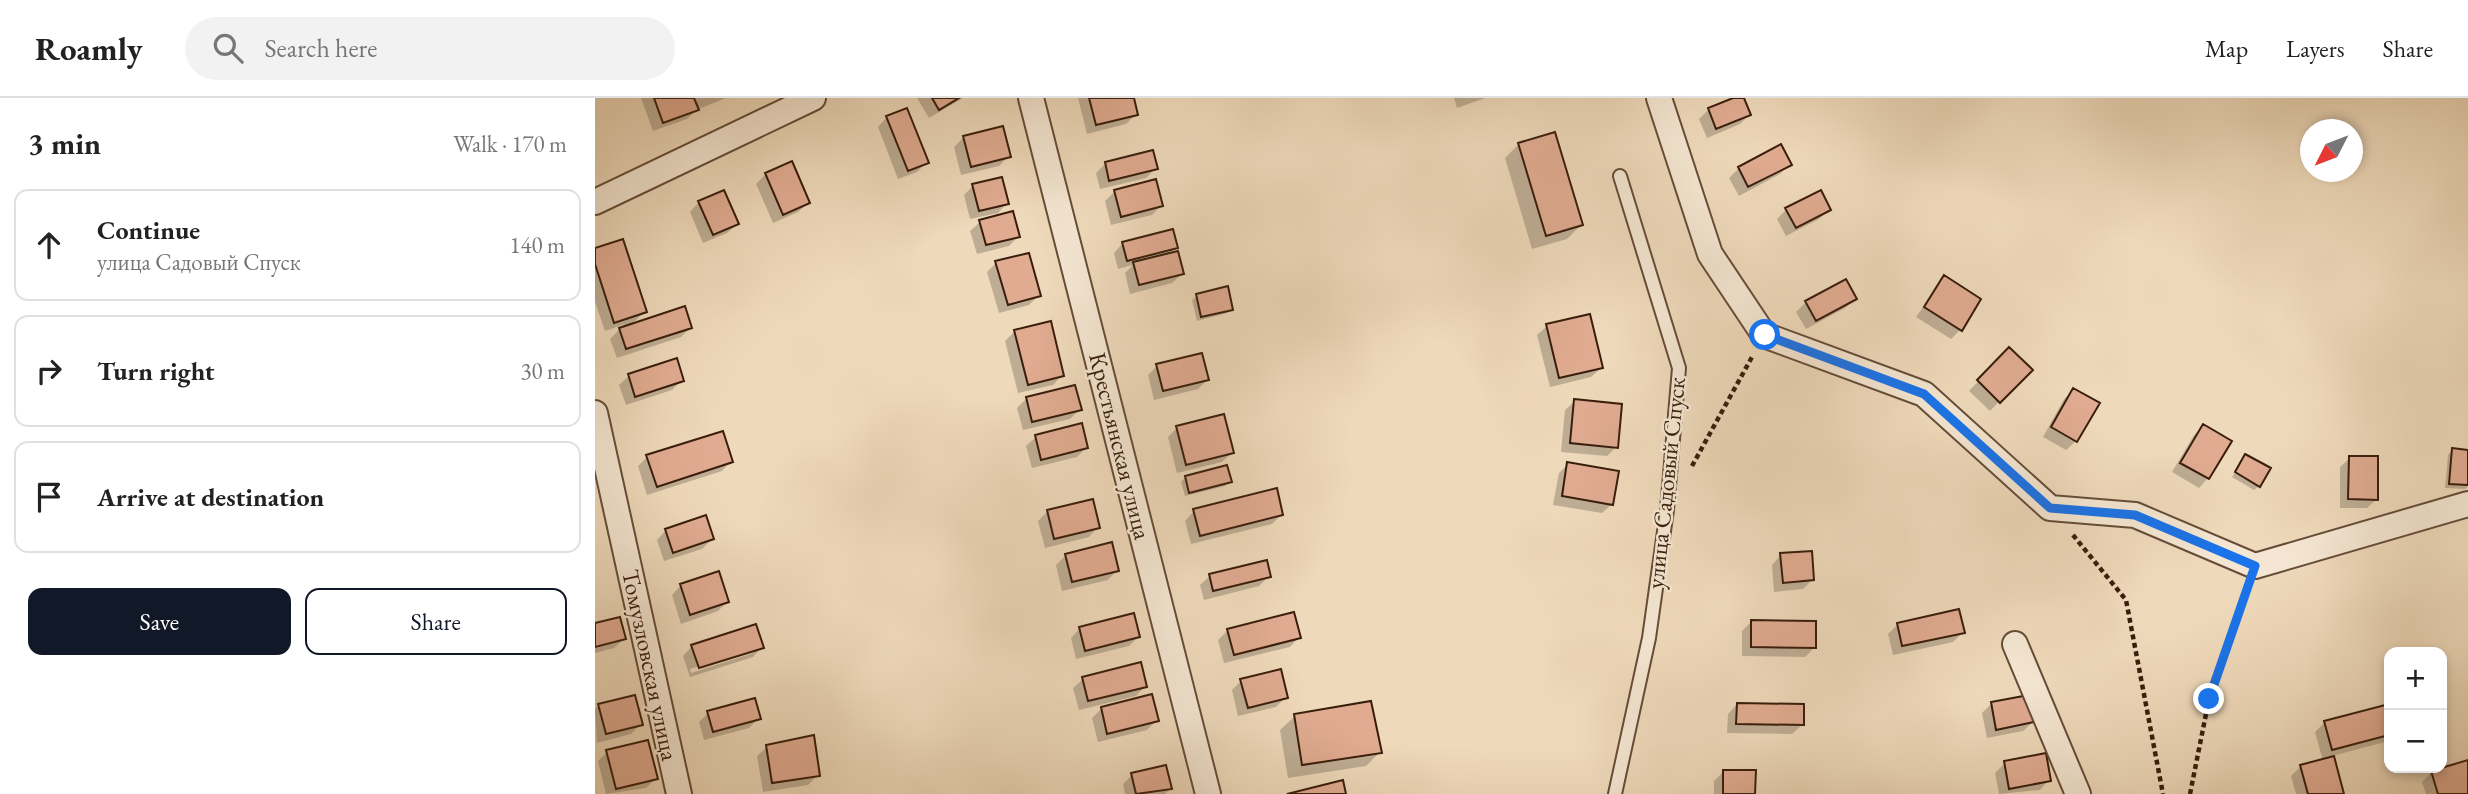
<!DOCTYPE html>
<html lang="en">
<head>
<meta charset="utf-8">
<style>
  :root { --surface:#fff; --page:#f2f2f2; --text:#222; --muted:#767676; --line:#e0e0e0; --accent:#111827 }
  body { margin:0; font-family:"EB Garamond",serif; background:var(--page); color:var(--text) }
  .controls { position:absolute; right:21px; bottom:21px; display:grid; overflow:hidden; border-radius:14px; box-shadow:0 4px 10px #0003 }
  .controls button { width:63px; height:63px; display:grid; place-items:center; padding:0; border:0; border-bottom:2px solid var(--line); background:var(--surface); color:var(--text); font:35px sans-serif }
  .compass { position:absolute; left:1705px; top:21px; width:63px; height:63px; border-radius:50%; background:var(--surface); box-shadow:0 4px 10px #0003; rotate:228deg }
  .stop { position:absolute; width:21px; height:21px; margin:-16px; border:5px solid #1a73e8; border-radius:50%; background:#fff }
  .stop.end { background:#1a73e8; border-color:#fff; box-shadow:0 2px 7px #0008 }
  .list { margin:0; padding:0; list-style:none }
  h2 { display:flex; justify-content:space-between; align-items:center; height:91px; margin:0; padding:0 28px; font-size:30px }
  h2 small { font-size:23px; font-weight:400; color:var(--muted) }
  .list li { display:grid; grid-template-columns:46px 1fr auto; gap:21px; align-items:center; box-sizing:border-box; height:112px; margin:0 14px 14px; padding:0 14px; border:2px solid var(--line); border-radius:14px }
  .list b { display:block; font-size:26px; white-space:nowrap }
  .list p { margin:0; font-size:23px; white-space:nowrap; color:var(--muted) }
  .list em { font-size:23px; font-style:normal; color:var(--muted) }
  .actions { display:flex; gap:14px; padding:21px 28px }
  .actions a { flex:1; padding:16px 0; border:2px solid var(--accent); border-radius:14px; text-align:center; font-size:24px; color:var(--accent) }
  .actions .main { background:var(--accent); color:#fff }
  .icon { flex:none; width:38px; height:38px; fill:none; stroke:currentColor; stroke-width:2; stroke-linecap:round; stroke-linejoin:round }
  .map { position:relative; flex:none; width:1873px; height:696px; overflow:hidden }
  header { display:flex; align-items:center; gap:42px; box-sizing:border-box; height:98px; padding:0 35px; background:var(--surface); border-bottom:2px solid var(--line) }
  header strong { font-size:33px }
  nav { display:flex; gap:38px; margin-inline-start:auto; font-size:24px }
  .search { width:490px; height:63px; background:var(--page); display:flex; align-items:center; gap:18px; box-sizing:border-box; padding:0 24px; border-radius:38px; color:var(--muted); font-size:26px }
  main { display:flex }
  aside { flex:1; background:var(--surface) }
  .map>svg:first-child { display:block }
  .shadow { fill:#0003; fill-rule:evenodd }
  .building { fill:#e0ab91; stroke:#391d0c; stroke-width:2 }
  .lines { fill:none; stroke-linecap:round; stroke-linejoin:round }
  .service-casing { stroke:#664c38; stroke-width:16 }
  .minor-casing { stroke:#664c38; stroke-width:28 }
  .path { stroke:#391d0c; stroke-width:4.5; stroke-dasharray:5 3.5; stroke-linecap:butt }
  .service { stroke:#f4e6d2; stroke-width:12 }
  .minor { stroke:#f4e6d2; stroke-width:24 }
  .route { stroke:#1a73e8; stroke-width:9 }
  .labels { text-anchor:middle; stroke-width:5; stroke-linejoin:round; paint-order:stroke }
  .street-label { font-size:24px; fill:#391d0c; stroke:#f4e6d2 }
</style>
</head>
<body>
<header>
<strong>Roamly</strong>
<div class="search"><svg class="icon" aria-label="search" viewBox="0 0 24 24"><circle cx="10" cy="10" r="6"/><path d="M15 15l6 6"/></svg>Search here</div>
<nav><a>Map</a><a>Layers</a><a>Share</a></nav>
</header>
<main>
<aside>
<h2>3 min<small>Walk · 170 m</small></h2>
<ul class="list">
<li><svg class="icon" aria-label="ahead" viewBox="0 0 24 24"><path d="M12 20V5M6 11l6-6 6 6"/></svg><div><b>Continue</b><p>улица Садовый Спуск</p></div><em>140 m</em></li>
<li><svg class="icon" aria-label="right" viewBox="0 0 24 24"><path d="M7 20v-9h11M14 6l5 5-5 5"/></svg><div><b>Turn right</b></div><em>30 m</em></li>
<li><svg class="icon" aria-label="arrive" viewBox="0 0 24 24"><path d="M6 21V4h12l-3 4 3 4H6"/></svg><div><b>Arrive at destination</b></div></li>
</ul>
<div class="actions"><a class="main">Save</a><a>Share</a></div>
</aside>
<div class="map">
<svg width="1873" height="696" viewBox="0 0 1873 696">
  <rect width="100%" height="100%" fill="#eed9ba"/>
  <filter id="stains"><feTurbulence type="fractalNoise" baseFrequency=".00286" numOctaves="4"/><feColorMatrix values="0 0 0 0 .2 0 0 0 0 .09 0 0 0 0 .02 0 0 0 .5 -.17"/></filter>
  <radialGradient id="worn" r=".72"><stop offset=".6" stop-color="#630" stop-opacity="0"/><stop offset="1" stop-color="#630" stop-opacity=".3"/></radialGradient>
  <!-- shadow -->
  <path class="shadow" d="M46 0H131L101 12 92 21 58 33Z
    M322 0H368L334 20Z
    M483 0H537L541 16 531 26 492 36Z
    M859 0H890L862 10Z
    M1142 0H1147L1154 17 1145 26 1112 40 1104 21 1113 12Z
    M292 19 332 64 322 74 303 81 283 29Z
    M369 39 414 58 404 68 366 77 359 49Z
    M924 46 986 127 972 141 937 151 910 60Z
    M511 65 561 70 551 80 505 91 501 75Z
    M1195 66 1185 76 1144 98 1134 80 1144 70Z
    M171 76 213 105 203 114 178 125 161 86Z
    M378 88 412 105 403 115 375 121 369 97Z
    M520 93 566 108 557 117 516 127 510 103Z
    M104 104 142 126 132 135 108 145 95 114Z
    M1191 112H1234L1224 121 1191 138 1182 121Z
    M385 124 423 139 414 148 382 156 375 133Z
    M528 145 581 149 573 157 587 176 577 185 535 196 530 175 538 167 523 171 519 155Z
    M0 152 50 213 35 228 95 230 86 239 22 260 15 241 30 226 10 233 0 204Z
    M401 165 444 197 434 207 404 215 392 174Z
    M1349 180 1365 232 1356 241 1321 219Z
    M602 198 636 211 632 215 602 223 597 202Z
    M1260 201 1250 210 1211 231 1201 214 1211 204Z
    M952 228 1006 270 996 279 955 289 942 237Z
    M420 233 467 277 458 287 423 295 410 243Z
    M1414 251 1435 272 1395 313 1374 293Z
    M562 268 612 282 603 291 559 302 553 277Z
    M34 278 87 282 77 292 31 307 24 287Z
    M1479 292 1481 343 1471 352 1448 339 1469 301Z
    M432 300 485 311 475 321 428 332 422 310Z
    M980 303 1021 349 1012 358 966 354 970 312Z
    M1608 328 1613 380 1604 390 1577 374 1599 337Z
    M582 330 637 355 627 364 582 375 573 339Z
    M441 339 491 350 482 359 437 370 431 348Z
    M1857 352 1873 354V388L1870 391 1850 390 1853 357Z
    M1651 358 1664 388 1659 392 1637 379Z
    M52 359 136 363 127 373 52 397 43 368Z
    M1755 360 1782 401 1772 410H1745V369Z
    M973 366 1017 406 1007 415 958 407 964 375Z
    M590 380 635 384 630 388 590 398 586 384Z
    M497 403 503 429 494 439 450 450 443 423 452 414Z
    M599 413 686 417 677 426 596 446 590 423Z
    M71 432 117 441 107 451 69 463 62 442Z
    M1186 457 1217 482 1208 491 1179 494 1177 467Z
    M470 458 522 472 513 482 467 493 461 467Z
    M615 478H674L664 488 609 502 605 487Z
    M86 487 132 504 123 513 86 526 77 497Z
    M1157 523 1219 550 1210 559 1147 558V533Z
    M1303 526 1368 534 1358 544 1298 557 1293 536Z
    M0 527 29 541 19 550 0 555Z
    M485 530 543 539 534 548 481 561 476 540Z
    M633 532 704 539 695 549 629 565 623 542Z
    M97 548 167 549 158 559 95 579 88 558ZM158 551V555L96 575 95 571Z
    M488 581 550 588 541 598 484 612 478 590Z
    M646 583 691 599 681 609 643 618 637 592Z
    M1397 605 1438 624 1428 633 1392 640 1387 615Z
    M1142 606 1207 627 1197 636 1132 635 1133 616Z
    M4 607 46 626 36 636 2 645 0 611Z
    M1794 607V643L1737 658 1747 696H1701L1696 678 1706 668 1728 663 1720 634 1730 624Z
    M507 610 562 622 552 632 503 644 497 620Z
    M113 615 164 620 154 630 109 642 104 624Z
    M700 618 785 654 771 668 693 680 685 632Z
    M172 649 223 677 213 687 168 694 162 658Z
    M12 654 61 680 51 690 11 696 3 663Z
    M1873 664V696H1831L1827 684 1837 674Z
    M1410 665 1454 682 1445 692 1404 696 1400 675Z
    M1129 673 1158 696H1119V683Z
    M537 677 575 691 570 696H530L528 686Z"/>
  <!-- building -->
  <path class="building" d="M59 0H99L104 12 68 25Z
    M337 0H364L344 12Z
    M494 0H539L543 17 501 27Z
    M1138 0H1149L1156 17 1121 31 1113 10Z
    M312 10 334 65 313 73 291 18Z
    M408 28 416 59 376 69 368 38Z
    M960 34 988 127 951 138 923 45Z
    M1186 46 1197 67 1153 89 1143 69Z
    M558 52 563 71 514 83 510 64Z
    M197 63 215 105 188 117 170 75Z
    M407 79 414 106 384 113 377 86Z
    M561 81 568 108 526 119 519 92Z
    M129 92 144 126 118 137 103 103Z
    M1226 92 1236 112 1201 130 1190 110Z
    M418 113 425 139 391 147 384 122Z
    M578 131 583 150 532 163 527 144Z
    M28 141 52 214 19 225 0 166V150Z
    M583 153 589 176 544 187 538 164Z
    M434 155 446 198 413 207 400 163Z
    M1349 177 1386 201 1367 233 1329 209Z
    M1251 181 1262 201 1221 223 1210 203Z
    M633 188 638 212 606 219 601 196Z
    M90 208 97 230 31 251 24 230Z
    M995 216 1008 270 964 280 951 226Z
    M456 223 469 278 433 287 419 232Z
    M1414 249 1438 272 1405 305 1382 282Z
    M607 255 614 282 568 293 561 266Z
    M82 260 89 283 40 299 33 276Z
    M480 287 487 312 437 324 431 299Z
    M1478 290 1505 305 1482 344 1456 329Z
    M979 301 1027 306 1023 350 975 345Z
    M629 316 639 355 591 367 581 328Z
    M487 325 493 350 446 362 440 337Z
    M1608 326 1637 343 1614 381 1585 365Z
    M128 333 138 364 62 389 51 357Z
    M1857 350 1873 352V387L1854 386Z
    M1650 356 1676 370 1665 389 1640 374Z
    M1754 358H1783V402L1753 401Z
    M972 364 1024 373 1018 407 967 398Z
    M632 367 637 384 594 395 590 378Z
    M682 390 688 417 605 438 598 411Z
    M498 401 505 430 459 441 452 412Z
    M111 417 119 441 78 455 70 431Z
    M517 444 524 473 477 484 470 456Z
    M1217 453 1219 482 1188 485 1185 455Z
    M672 462 676 479 618 493 614 476Z
    M124 473 134 504 95 517 85 486Z
    M1364 511 1370 535 1307 548 1302 525Z
    M699 514 706 540 639 557 632 531Z
    M539 515 545 539 490 553 484 529Z
    M25 519 31 541 0 549V525Z
    M1156 522 1221 523V550L1156 549Z
    M161 526 169 550 104 570 96 547Z
    M546 564 552 589 493 603 487 579Z
    M686 571 693 600 653 610 645 581Z
    M557 596 564 623 512 636 506 609Z
    M40 597 48 627 11 636 3 606Z
    M1434 597 1439 624 1401 632 1396 604Z
    M160 600 166 621 118 634 112 613Z
    M776 603 787 655 707 667 699 616Z
    M1142 605 1209 606V627L1141 626Z
    M1794 606V637L1737 652 1729 623Z
    M219 637 225 678 177 685 171 647Z
    M53 642 63 681 21 691 11 652Z
    M1451 655 1456 683 1414 691 1409 663Z
    M1739 658 1749 696H1713L1705 667Z
    M1873 662V696H1843L1836 673Z
    M571 667 577 691 541 696 536 675Z
    M1128 672H1161L1160 696H1128Z
    M748 682 751 696H692Z"/>
  <g class="lines">
    <!-- service casing -->
    <g class="service-casing">
      <path id="service" d="M1020 696 1054 540 1072 412 1084 270 1025 78"/>
    </g>
    <!-- minor casing -->
    <g class="minor-casing">
      <path id="minor" d="M436 0 613 696
        M1064 0 1115 156 1169 237 1329 296 1455 410 1540 417 1660 468 1873 406
        M0 104 218 0
        M0 315 84 696
        M1420 546 1483 696"/>
    </g>
    <!-- path -->
    <path class="path" d="M1097 368 1157 259
      M1478 437 1531 502 1568 696
      M1595 696 1614 601 1652 492"/>
    <!-- service -->
    <use href="#service" class="service"/>
    <!-- minor -->
    <use href="#minor" class="minor"/>
  </g>
  <g class="lines">
    <!-- route -->
    <path class="route" d="M1170 237 1329 296 1455 410 1540 417 1660 468 1614 601"/>
  </g>
  <g class="labels">
    <!-- street labels -->
    <g class="street-label">
      <text transform="translate(525 348) rotate(76)" y="8">Крестьянская улица</text>
      <text transform="translate(1071 385) rotate(-84)" y="8">улица Садовый Спуск</text>
      <text transform="translate(55 567) rotate(78)" y="8">Томузловская улица</text>
    </g>
  </g>
  <rect width="100%" height="100%" filter="url(#stains)"/>
  <rect width="100%" height="100%" fill="url(#worn)"/>
</svg>
<div class="controls">
<button>+</button>
<button>−</button>
</div>
<svg class="compass" viewBox="-18 -18 36 36"><path d="M0-13l5 13h-10z" fill="#e53935"/><path d="M0 13l5-13h-10z" fill="#767676"/></svg>
<div class="stop" style="left:1170px;top:237px"></div>
<div class="stop end" style="left:1614px;top:601px"></div>
</div>
</main>
</body>
</html>
